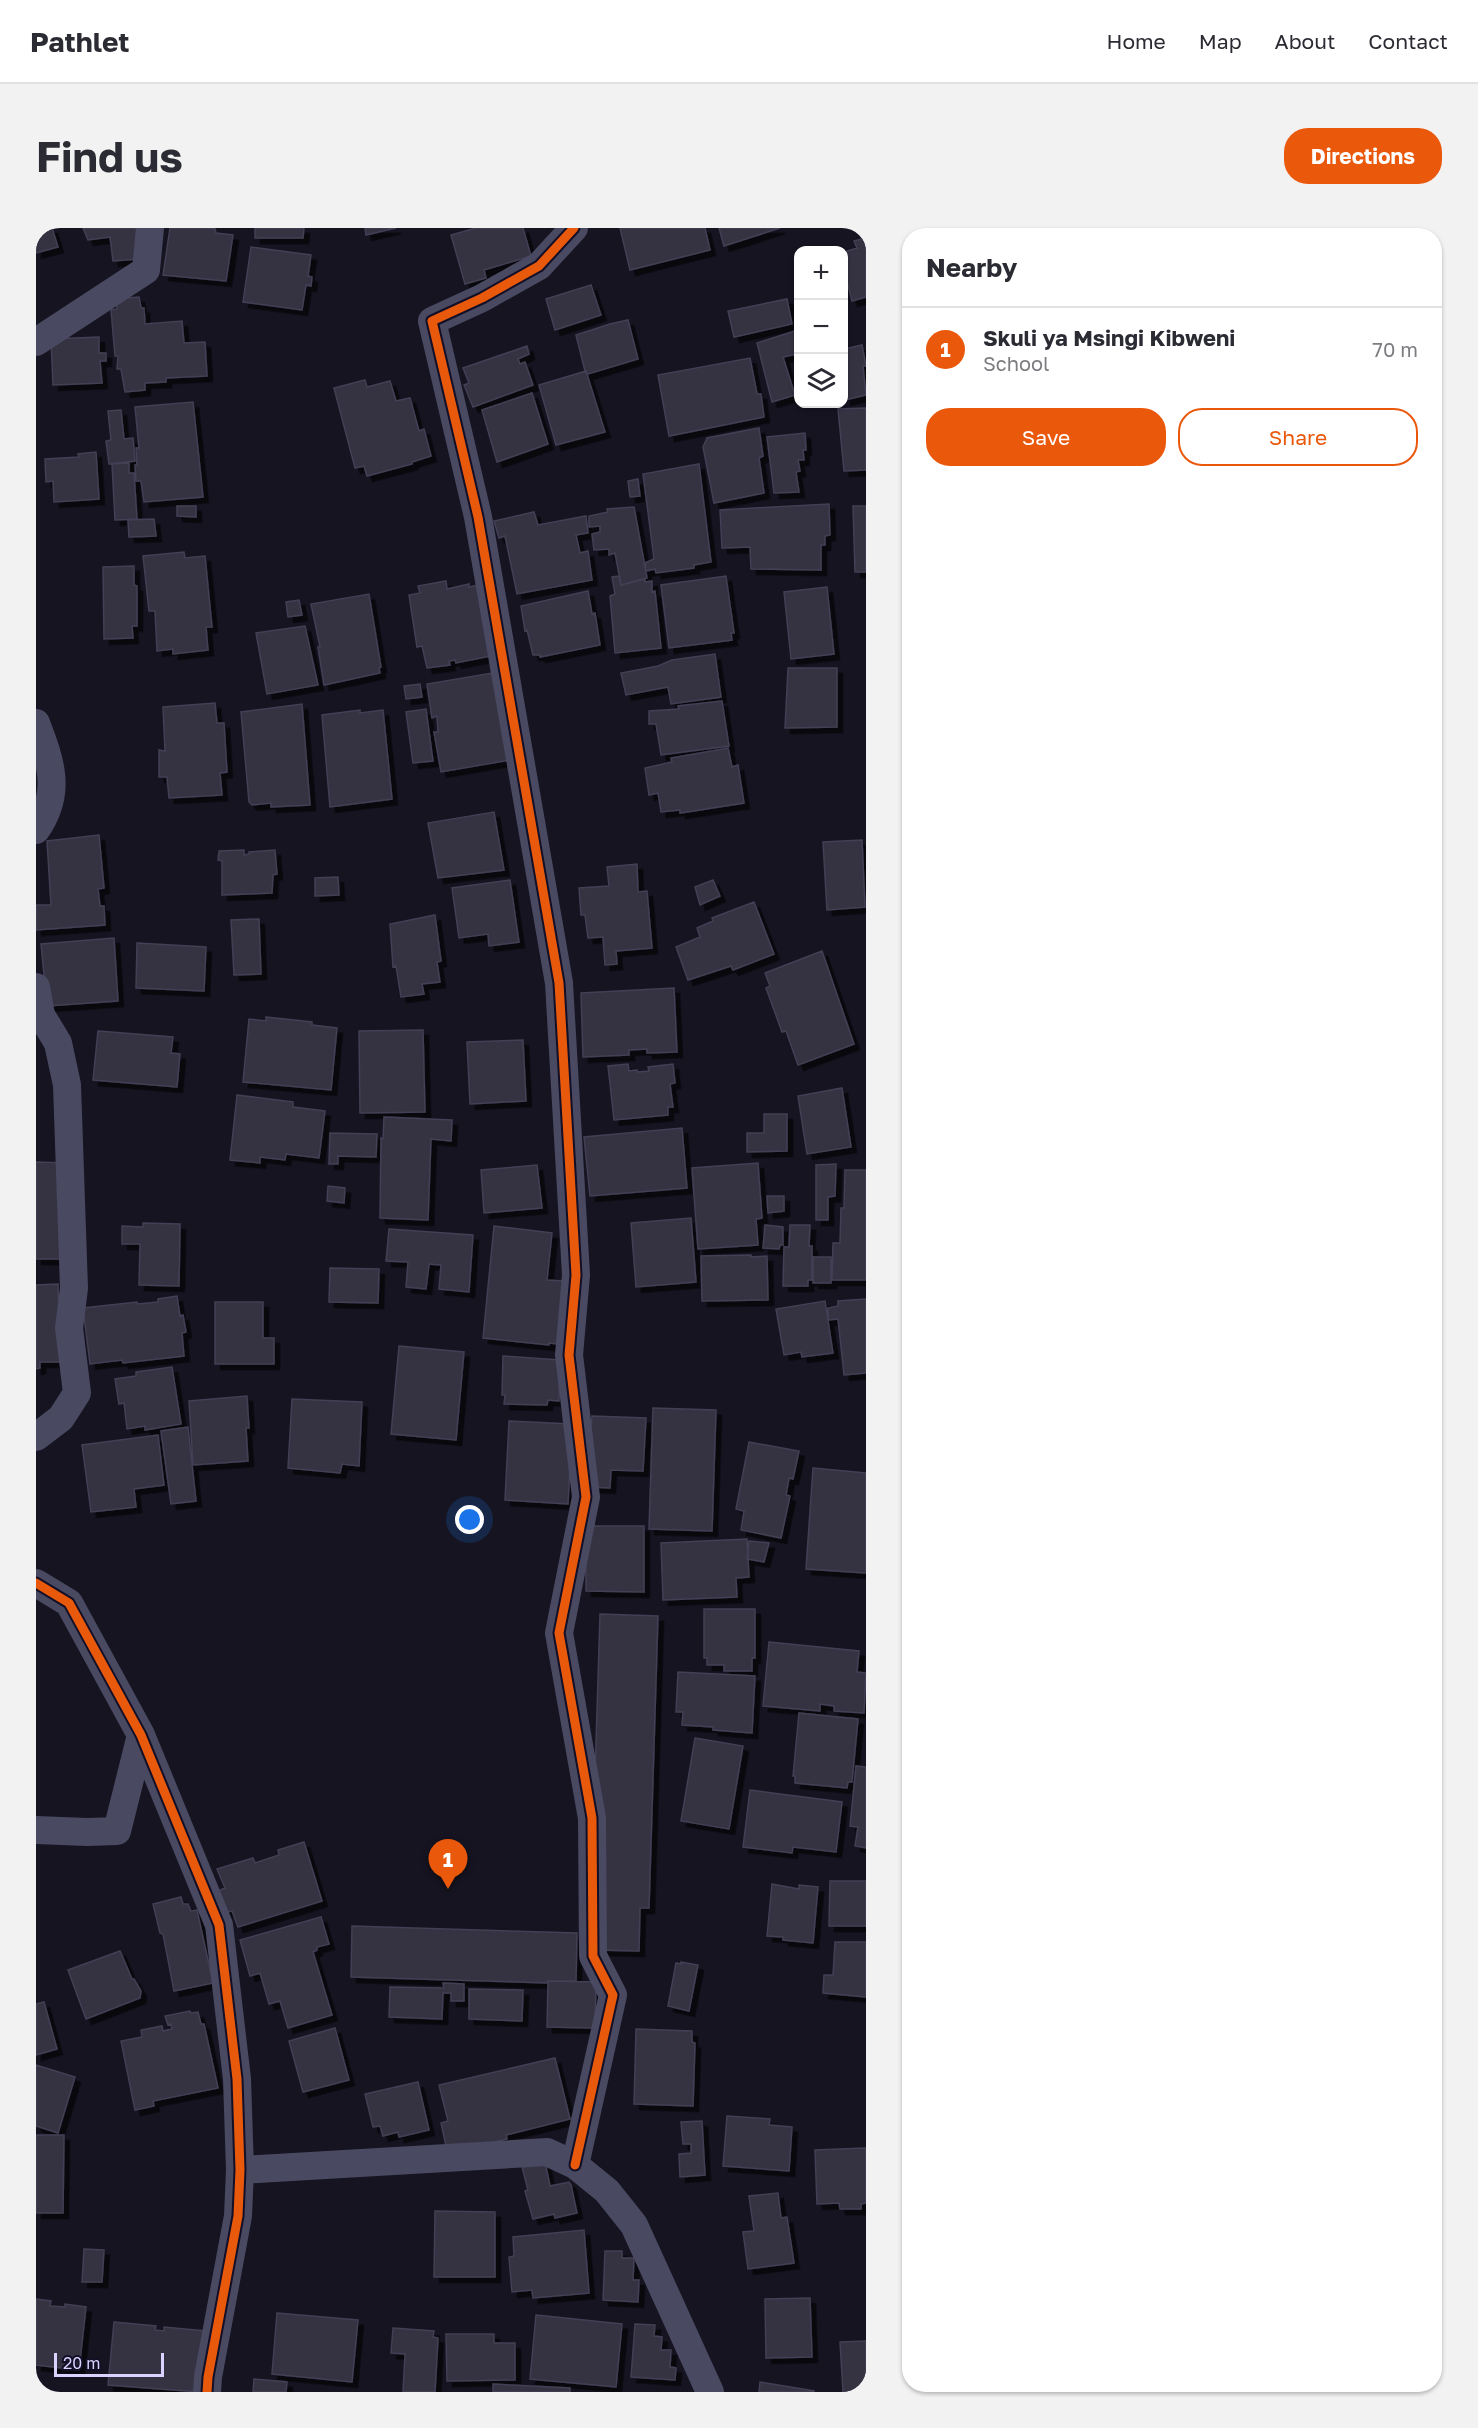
<!DOCTYPE html>
<html lang="en">
<head>
<meta charset="utf-8">
<style>
  :root { --surface:#fff; --page:#f2f2f3; --text:#2b2b33; --muted:#7c7c81; --line:#e1e1e2; --accent:#ea580c }
  body { margin:0; font-family:"Golos Text",sans-serif; background:var(--page); color:var(--text) }
  .controls { position:absolute; right:18px; top:18px; display:grid; overflow:hidden; border-radius:12px; box-shadow:0 2px 4px #0004 }
  .controls button { width:54px; height:54px; display:grid; place-items:center; padding:0; border:0; border-bottom:2px solid var(--line); background:var(--surface); color:var(--text); font:30px sans-serif }
  .scale { position:absolute; left:18px; bottom:15px; width:110px; box-sizing:border-box; padding-left:6px; border:3px solid #d9d4ff; border-top:0; font-size:16px; line-height:21px; white-space:nowrap; color:#d9d4ff; -webkit-text-stroke:4px #130f26; paint-order:stroke }
  .you { position:absolute; left:434px; top:1292px; width:21px; height:21px; margin:-15px; border:4px solid #fff; border-radius:50%; background:#1a73e8; box-shadow:0 0 0 9px #1a73e833 }
  .badge { display:grid; place-items:center; width:39px; height:39px; border-radius:50%; background:var(--accent); color:#fff; font-size:20px; font-weight:700 }
  .pin { position:absolute; translate:-50% -50px; filter:drop-shadow(0 2px 3px #0008) }
  .pin::after { content:''; position:absolute; top:32px; width:21px; height:18px; background:inherit; clip-path:polygon(0 0,100% 0,50% 100%) }
  .list { margin:0; padding:0; list-style:none }
  h2 { display:flex; justify-content:space-between; align-items:center; height:78px; margin:0; padding:0 24px; font-size:26px }
  h2 small { font-size:20px; font-weight:400; color:var(--muted) }
  .list li { display:grid; grid-template-columns:39px 1fr auto; gap:18px; align-items:center; box-sizing:border-box; height:84px; padding:0 24px; border-top:2px solid var(--line) }
  .list b { display:block; font-size:22px; white-space:nowrap }
  .list p { margin:0; font-size:20px; white-space:nowrap; color:var(--muted) }
  .list em { font-size:20px; font-style:normal; color:var(--muted) }
  .actions { display:flex; gap:12px; padding:18px 24px }
  .actions a { flex:1; padding:14px 0; border:2px solid var(--accent); border-radius:24px; text-align:center; font-size:21px; color:var(--accent) }
  .actions .main { background:var(--accent); color:#fff }
  .icon { flex:none; width:33px; height:33px; fill:none; stroke:currentColor; stroke-width:2; stroke-linecap:round; stroke-linejoin:round }
  .map { position:relative; flex:none; width:830px; height:2164px; overflow:hidden; border-radius:24px }
  header { display:flex; align-items:center; gap:36px; box-sizing:border-box; height:84px; padding:0 30px; background:var(--surface); border-bottom:2px solid var(--line) }
  header strong { font-size:28px }
  nav { display:flex; gap:33px; margin-inline-start:auto; font-size:21px }
  .intro { display:flex; align-items:center; justify-content:space-between; box-sizing:border-box; height:144px; padding:0 36px }
  h1 { margin:0; font-size:42px }
  .button { padding:15px 27px; border-radius:24px; background:var(--accent); color:#fff; font-size:21px; font-weight:700 }
  main { display:flex; gap:36px; padding:0 36px }
  aside { flex:1; background:var(--surface); border-radius:24px; box-shadow:0 2px 4px #0004 }
  .map>svg:first-child { display:block }
  .building { fill:#343243; stroke:#433f54; stroke-width:1.5; filter:url(#shadow) }
  .lines { fill:none; stroke-linecap:round; stroke-linejoin:round }
  .minor { stroke:#4a4962; stroke-width:28 }
  .cycleway-casing { stroke:#130f26; stroke-width:13 }
  .cycleway { stroke:#e8590c; stroke-width:9 }
</style>
</head>
<body>
<header>
<strong>Pathlet</strong>
<nav><a>Home</a><a>Map</a><a>About</a><a>Contact</a></nav>
</header>
<div class="intro"><h1>Find us</h1><a class="button">Directions</a></div>
<main>
<div class="map">
<svg width="830" height="2164" viewBox="0 0 830 2164">
  <defs>
    <filter id="shadow"><feDropShadow dx="5.5" dy="5.5" stdDeviation="0" flood-color="#0009"/></filter>
  </defs>
  <rect width="100%" height="100%" fill="#161421"/>
  <!-- building -->
  <path class="building" d="M0 0H16L22 19 0 25Z
    M47 0H104L103 31 77 33 74 9 52 12Z
    M134 0H174L179 1 180 5 197 7 190 53 127 47Z
    M219 0H268L267 10H219Z
    M329 0H360L330 7Z
    M440 0H487L495 28 448 42 450 50 429 56 415 7Z
    M584 0H669L674 22 594 42Z
    M683 0H744L688 18Z
    M830 10V69L816 73 808 41V24L821 20 818 13Z
    M215 19 275 27 272 48 276 49 275 58 270 57 266 82 207 74Z
    M555 57 565 87 519 102 510 71Z
    M103 69 105 80H108L109 96 146 93 148 115 169 114 171 148 130 150V154L109 155V162L89 164 85 141H81L82 128H79L75 82 81 81 80 71Z
    M751 71 756 96 698 109 692 83Z
    M592 92 602 131 552 146 549 143 540 107 574 96Z
    M762 102V126L747 129 759 167 736 174 721 115Z
    M63 109V125H70V133H64L66 155 17 157 15 111Z
    M826 117 830 138H827L830 167 809 172 808 121Z
    M491 118 493 126 482 131 484 136 489 134 497 157 437 179 428 157 433 155 427 140Z
    M714 130 721 166H725L728 189 633 208 622 147Z
    M550 143 569 204 520 217 503 157Z
    M329 152 331 159 354 153 360 173 374 170 383 203 388 201 395 228 376 234V236L331 248 328 238 319 240 298 160Z
    M496 165 512 216 461 234 446 182Z
    M157 174 167 269 108 274 105 253H100L99 237H101L100 220H103L99 179Z
    M830 180V242L808 243 802 181Z
    M85 182 88 211 97 210 99 233 73 236 70 213 75 212 72 183Z
    M723 200 727 228 723 230 728 265 678 275 667 219 671 210Z
    M769 205 770 222H767L768 232H762L764 243 760 244 763 264 738 265 731 209Z
    M60 224 63 271 18 274 17 253 10 254 9 231 43 229 42 226Z
    M93 235V245H98L101 291 79 292 76 236Z
    M663 236 675 334 658 337V340L620 345 619 341 610 343 609 335 618 331 607 246Z
    M602 251 604 268 594 269 592 253Z
    M793 276 794 307 789 308V317H785V342L715 341 714 319 686 320 684 282Z
    M141 278H160V289L141 288Z
    M817 278H830V344H819Z
    M598 279 611 350 585 357 579 325 573 327V321L558 322 556 306 564 304V298L553 299V288L572 284 571 281Z
    M498 284 502 297 550 288 552 305 540 307 544 325 552 323 556 352 481 366 469 308 463 310 458 293Z
    M118 291 120 308 93 309 92 292Z
    M148 324 149 330 169 328 176 399H170L172 422 137 426V421L121 423 119 383H113L107 328Z
    M98 338V357L101 358V398H96L97 410 68 411 67 339Z
    M583 348 585 357 609 351V354L616 353V364L619 363 625 420 579 425 574 368 579 366 576 349Z
    M690 348 698 405H695L696 412 633 420 625 357Z
    M410 353 411 361 433 356V359L443 357 455 428 420 435 419 432 413 433 414 437 391 440 386 418 381 419 373 367 384 365 382 358Z
    M791 359 798 426 755 431 748 364Z
    M552 363 556 386 559 385 564 417 504 429V427H497L491 402 489 403 485 378Z
    M333 366 345 439 343 440 344 445 288 457 282 419H284L275 376Z
    M263 372 266 387 252 389 250 374Z
    M269 398 282 457 231 466 220 405Z
    M679 426 685 469 635 476 632 459 590 467 585 445 622 438 636 432Z
    M752 440H801V499L749 500Z
    M456 445 474 532 405 544 398 504H402L401 488 396 490 391 456Z
    M384 456 386 469 370 471 368 458Z
    M686 473 693 518 625 527 620 496H613V483L643 481 642 478Z
    M179 475 181 495H188L191 544 184 545 186 567 133 570 131 549H123V522L129 523 127 479Z
    M266 476 274 577 235 579V575L216 577 213 574 205 484Z
    M390 481 397 533 377 535 370 484Z
    M324 482V485L347 482 356 571 294 579 286 487Z
    M692 520 696 539 702 537 708 575 644 585V582L625 584 622 565 613 567 609 540 636 534 635 530Z
    M458 584 468 642 402 650 392 595Z
    M63 607 68 660 62 661 64 678H68L69 697 0 702V677H15L11 613Z
    M826 612 829 679 791 682 787 614Z
    M208 622V627L213 626V624L239 622 241 646 237 647 236 665 186 667V633L182 632 183 623Z
    M601 636 602 664 611 663 616 720 580 723 581 736 569 737 567 709 552 710 549 687H545L543 660 573 658 571 639Z
    M302 649 303 667 279 668V650Z
    M474 652 483 714 453 718 452 706 423 710 416 660Z
    M677 652 684 668 664 677 659 659Z
    M718 674 738 726 697 742 695 738 652 752 640 719 664 709 661 700 677 693 676 690Z
    M399 687 405 733 401 734 404 754 386 756 388 766 365 769 360 738 357 739 354 696Z
    M223 691 225 746 198 747 195 692Z
    M78 710 82 773 11 778 5 716Z
    M101 715 170 719 168 763 100 760Z
    M786 723 818 816 762 837 750 803 746 804 730 760 734 758 729 745Z
    M638 760 641 824 611 825V821L593 822V827L547 829 545 765Z
    M230 789 276 794V797L301 800 295 862 207 854 213 791 230 793Z
    M387 802 389 884 324 885 323 803Z
    M62 803 137 809 135 825 144 826 141 859 57 852Z
    M487 812 490 873 434 876 431 814Z
    M592 836 593 843 601 842 602 844 613 843 612 839 637 836 639 855 634 856 637 879H632V887L578 892 572 838Z
    M806 860 815 919 771 926 762 868Z
    M201 867 257 874V879L289 883 283 930 250 926 249 932 224 929V935L194 932Z
    M728 886H751V923L711 924V905H728Z
    M348 889 416 892 415 913 395 911 392 992 344 990 345 910 347 911Z
    M646 900 651 960 554 968 548 909Z
    M294 905 341 906 340 929 302 928V936H293Z
    M0 934 30 935 27 1031H0Z
    M722 935 726 990 720 991 722 1017 662 1021 656 940Z
    M800 936 799 968 792 969V992H780V937Z
    M501 937 506 980 448 985 445 942Z
    M809 942H830V1052H796L797 1015H804L805 980H808Z
    M292 958 309 960 308 975 291 973Z
    M731 968H748V983L732 985Z
    M655 990 660 1054 600 1059 595 995Z
    M107 995 144 996 143 1058 103 1057 104 1016H86V998L107 999Z
    M729 997 747 999V1017H744L743 1021 727 1020Z
    M754 997H774L773 1018H776V1052H772V1058H747L748 1019H753Z
    M458 998 516 1005 511 1052 527 1053 521 1116 513 1115V1117L447 1110Z
    M353 1001 437 1007 433 1064 403 1061 405 1037 393 1036 390 1061 370 1059 372 1034 350 1033Z
    M715 1027V1029L731 1028 732 1072 666 1073 665 1028Z
    M777 1029H795V1055H777Z
    M294 1040 343 1041 342 1075 293 1074Z
    M22 1056 24 1134H4V1140L0 1141V1057Z
    M141 1068 144 1088 147 1087 150 1104 146 1105 148 1128 87 1135 86 1132 54 1136 47 1080 101 1074 102 1076 122 1074V1071Z
    M830 1071V1145L808 1147 802 1091 792 1092V1080L802 1078V1073Z
    M789 1073 797 1125 766 1129 765 1124 748 1127 740 1081Z
    M179 1074H227V1110H238V1136H179Z
    M363 1118 428 1124 420 1212 355 1206Z
    M467 1128 524 1132 523 1173 512 1172 511 1177 468 1176 469 1167H466Z
    M136 1139 145 1196 109 1202V1198L91 1201 88 1175 83 1176 79 1151 100 1148V1144Z
    M211 1168 213 1200H210L212 1233 157 1237 153 1173Z
    M256 1171 326 1174 323 1238 306 1236 304 1245 252 1240Z
    M617 1180 680 1182 676 1303 613 1301Z
    M556 1188 610 1190 607 1243 575 1242 574 1260 553 1259 552 1235Z
    M473 1193 536 1196 532 1276 469 1272Z
    M152 1199 160 1273 135 1276 125 1203Z
    M122 1207 128 1257 98 1261 100 1279 55 1284 46 1217Z
    M713 1214 763 1223 757 1251 753 1250 750 1267 754 1268 745 1310 705 1302 708 1283 700 1281Z
    M777 1240 830 1245V1345L770 1341Z
    M550 1298H608V1364L550 1363Z
    M711 1311 713 1349 700 1350 701 1369 627 1372 625 1315Z
    M713 1313 733 1315 728 1334 711 1331Z
    M668 1381H719V1430H716V1443H688V1437H671V1430H668Z
    M564 1386 622 1388 613 1680H604L603 1723 561 1722 555 1679Z
    M733 1414 823 1423 821 1444 830 1445 828 1485 798 1483V1478L784 1476V1483L727 1478Z
    M642 1444 719 1448 716 1505 677 1502V1499L646 1497 647 1484H640Z
    M763 1485 822 1491 816 1554H812L811 1560 759 1555V1548H757Z
    M659 1510 707 1518 693 1601 645 1593Z
    M820 1538 830 1539V1620L819 1618 822 1599 814 1598Z
    M714 1562 806 1574 800 1624 757 1619 756 1625 707 1619Z
    M268 1614 286 1673 202 1699 196 1683 191 1684 182 1663 189 1660 181 1641 217 1630 219 1635 243 1627 242 1622Z
    M794 1653H830V1698H793Z
    M736 1656 763 1661V1657L782 1659 777 1715 747 1712V1709L731 1708Z
    M145 1669 147 1676H152L155 1683 161 1682 177 1755 138 1763 127 1706 124 1705 117 1676Z
    M285 1689 293 1716 281 1719V1722L277 1724 296 1787 252 1800 244 1773 233 1776 224 1745 214 1748 204 1712Z
    M316 1698 541 1705 540 1753H512V1755L315 1749Z
    M799 1714H830V1769L787 1765 788 1747H797Z
    M84 1723 96 1751H98L105 1763 104 1770 50 1791 32 1742Z
    M645 1734 662 1737 653 1783 632 1778 640 1735 645 1736Z
    M512 1753 560 1754 559 1800 511 1799Z
    M407 1755 428 1756V1773H415V1765H407L406 1791 353 1789 354 1759 408 1760Z
    M433 1761 487 1762 486 1793 433 1791Z
    M8 1774 21 1821 0 1827V1776Z
    M154 1783 155 1785 162 1784 165 1796H168L182 1860 117 1873 118 1878 99 1882 85 1813 106 1809 105 1802 126 1798 127 1803 136 1801 135 1796 132 1797 129 1788Z
    M299 1800 313 1852 267 1864 253 1813Z
    M600 1801 656 1803V1814L659 1815 657 1878 598 1876Z
    M519 1830 534 1891 470 1907 471 1911 420 1923 410 1918 405 1895 412 1893 403 1857Z
    M0 1837 39 1849 22 1905 0 1898Z
    M382 1854 393 1902 363 1909 362 1904 347 1908 344 1898 337 1899 329 1866Z
    M691 1888 734 1891 733 1897 756 1899 753 1943 687 1938Z
    M666 1893 669 1947 644 1949 643 1926 655 1925V1916H647L645 1894Z
    M0 1907H28L27 1985H0Z
    M830 1920V1975L825 1976V1981H804L803 1975 781 1976 779 1922Z
    M509 1934 514 1958 533 1954 535 1957 541 1985 519 1990 518 1986 497 1991 489 1963 492 1962 486 1939Z
    M742 1965 745 1990 751 1989 758 2035 712 2041 707 2004 718 2003 713 1968Z
    M399 1983 459 1984V2049H398Z
    M548 2002 553 2065 497 2070 496 2062 476 2064 473 2029 478 2028 477 2009Z
    M48 2021 68 2022 66 2054H46Z
    M569 2023H586V2030H598L597 2052H603L602 2074 567 2072Z
    M774 2070 776 2129 730 2130 729 2071Z
    M0 2071 15 2073 14 2078 29 2079V2076L50 2079 43 2142 0 2137Z
    M241 2085 322 2092 316 2154 236 2146Z
    M500 2087 586 2096 580 2159 494 2151Z
    M78 2094 120 2098 119 2102 128 2103V2099L170 2103 164 2164 72 2157Z
    M599 2096 619 2097 618 2108 626 2109 625 2122H635L634 2139 640 2140 639 2152 595 2149Z
    M357 2100 398 2103 397 2109 402 2110 399 2164H367L369 2126 355 2125Z
    M410 2106H458V2115H479V2152L411 2153Z
    M830 2113V2164H807L804 2114Z
    M218 2151 251 2154 250 2164H217Z
    M724 2154 778 2163V2164H723Z
    M457 2156 534 2160V2164H457Z"/>
  <g class="lines">
    <!-- minor -->
    <path class="minor" d="M538 0 503 38 446 70 396 93 442 289 523 755 540 1047 533 1127 550 1269 523 1405 556 1590 557 1728 577 1767 539 1937
      M0 114 110 42 114 0
      M0 495C15 534 26 565 0 602
      M0 759 5 787 22 815 31 857 38 1060 33 1100 41 1165 25 1190 0 1209
      M0 1355 33 1375 105 1507 183 1697 201 1851 204 1942 202 1988 172 2149 171 2164
      M0 1602 51 1604 81 1603 105 1507
      M204 1942 511 1924 539 1937 571 1963 598 1997 674 2164"/>
    <!-- cycleway casing -->
    <g class="cycleway-casing">
      <path id="cycleway" d="M538 0 503 38 446 70 396 93 442 289 523 755 540 1047 533 1127 550 1269 523 1405 556 1590 557 1728 577 1767 539 1937
        M0 1355 33 1375 105 1507 183 1697 201 1851 204 1942 202 1988 172 2149 171 2164"/>
    </g>
    <!-- cycleway -->
    <use href="#cycleway" class="cycleway"/>
  </g>
</svg>
<div class="controls">
<button>+</button>
<button>−</button>
<button><svg class="icon" aria-label="layers" viewBox="0 0 24 24"><path d="M12 4l9 5-9 5-9-5zM3 14l9 5 9-5"/></svg></button>
</div>
<div class="scale">20 m</div>
<div class="you"></div>
<div class="pin badge" style="left:412px;top:1661px">1</div>
</div>
<aside>
<h2>Nearby<small></small></h2>
<ul class="list">
<li><span class="badge">1</span><div><b>Skuli ya Msingi Kibweni</b><p>School</p></div><em>70 m</em></li>
</ul>
<div class="actions"><a class="main">Save</a><a>Share</a></div>
</aside>
</main>
</body>
</html>
